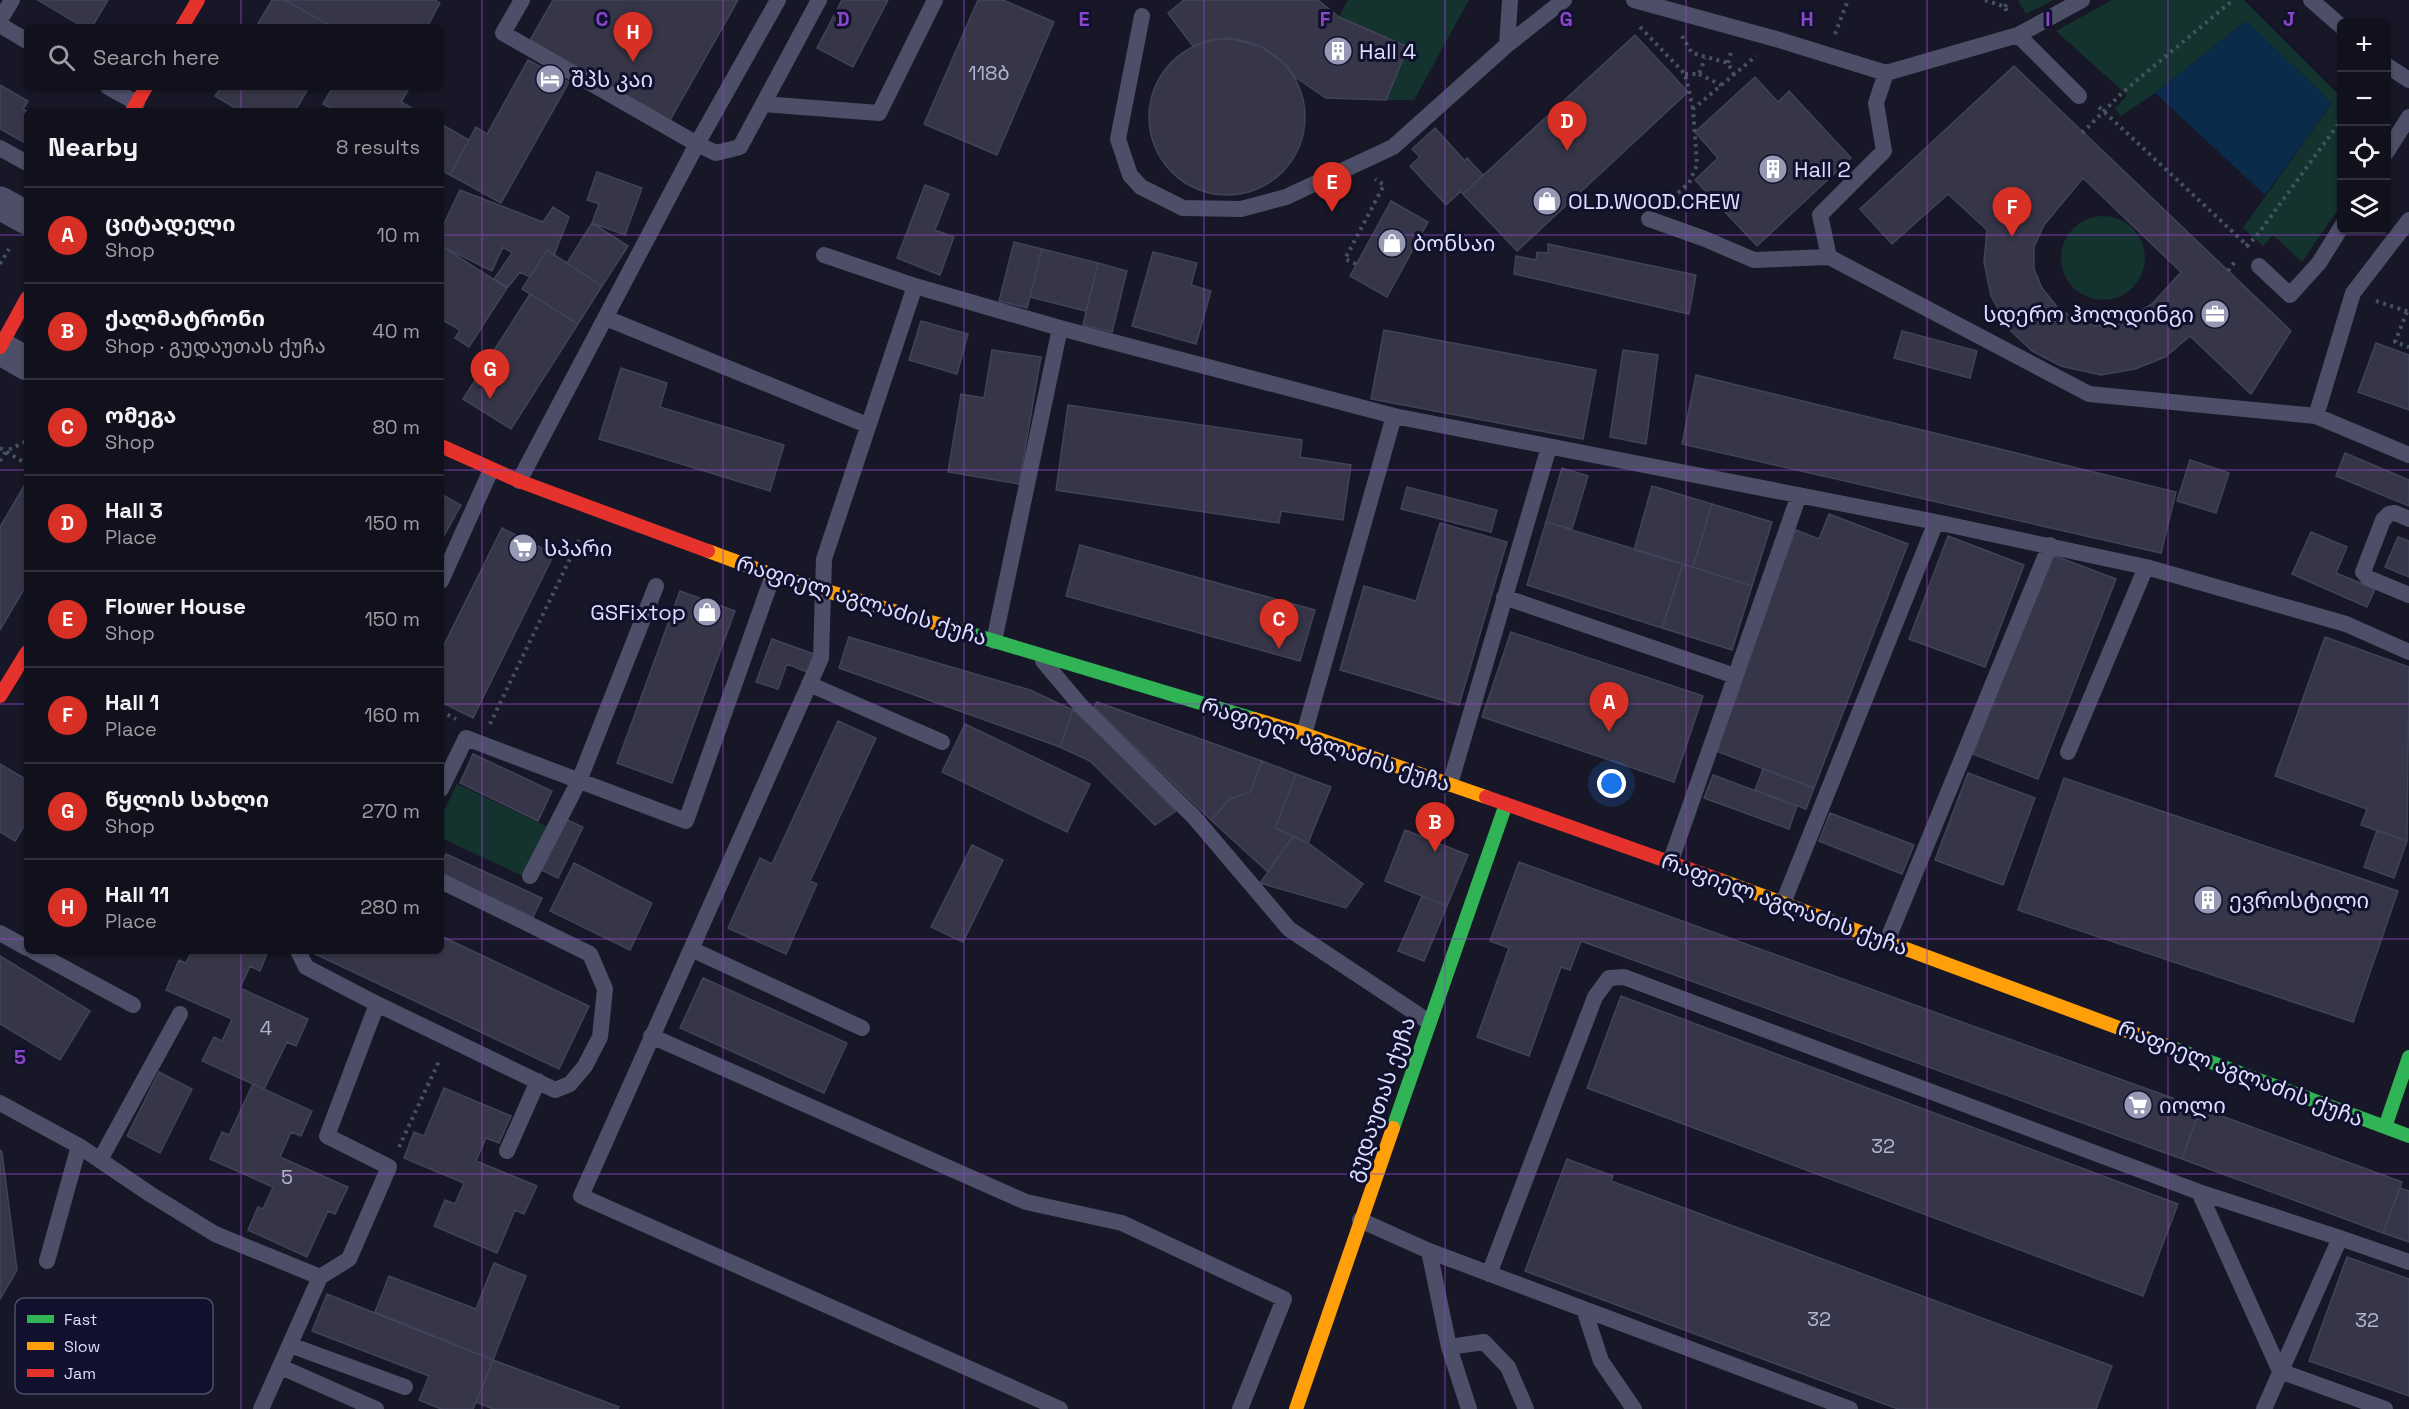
<!DOCTYPE html>
<html lang="en">
<head>
<meta charset="utf-8">
<style>
  :root { --surface:#11111d; --page:#1e1f2a; --text:#f1f3f6; --muted:#9c9da4; --line:#30313b; --accent:#d93025 }
  body { margin:0; font-family:"Space Grotesk","Noto Sans Georgian",sans-serif; background:var(--page); color:var(--text) }
  .controls { position:absolute; right:18px; top:18px; display:grid; overflow:hidden; border-radius:9px; box-shadow:0 2px 4px #0004 }
  .controls button { width:54px; height:54px; display:grid; place-items:center; padding:0; border:0; border-bottom:2px solid var(--line); background:var(--surface); color:var(--text); font:30px sans-serif }
  .you { position:absolute; left:1612px; top:784px; width:21px; height:21px; margin:-15px; border:4px solid #fff; border-radius:50%; background:#1a73e8; box-shadow:0 0 0 9px #1a73e833 }
  .badge { display:grid; place-items:center; width:39px; height:39px; border-radius:50%; background:var(--accent); color:#fff; font-size:20px; font-weight:700 }
  .pin { position:absolute; translate:-50% -50px; filter:drop-shadow(0 2px 3px #0008) }
  .pin::after { content:''; position:absolute; top:32px; width:21px; height:18px; background:inherit; clip-path:polygon(0 0,100% 0,50% 100%) }
  .list { margin:0; padding:0; list-style:none }
  h2 { display:flex; justify-content:space-between; align-items:center; height:78px; margin:0; padding:0 24px; font-size:26px }
  h2 small { font-size:20px; font-weight:400; color:var(--muted) }
  .list li { display:grid; grid-template-columns:39px 1fr auto; gap:18px; align-items:center; box-sizing:border-box; height:96px; padding:0 24px; border-top:2px solid var(--line) }
  .list b { display:block; font-size:22px; white-space:nowrap }
  .list p { margin:0; font-size:20px; white-space:nowrap; color:var(--muted) }
  .list em { font-size:20px; font-style:normal; color:var(--muted) }
  .icon { flex:none; width:33px; height:33px; fill:none; stroke:currentColor; stroke-width:2; stroke-linecap:round; stroke-linejoin:round }
  .map { position:relative; flex:none; width:2409px; height:1409px; overflow:hidden }
  .search { position:absolute; background:var(--surface); box-shadow:0 2px 4px #0004; left:24px; top:24px; width:420px; height:66px; display:flex; align-items:center; gap:15px; box-sizing:border-box; padding:0 21px; border-radius:9px; color:var(--muted); font-size:22px }
  .panel { position:absolute; background:var(--surface); box-shadow:0 2px 4px #0004; left:24px; top:108px; width:420px; height:846px; border-radius:9px }
  .map>svg:first-child { display:block }
  .green { fill:#14332f }
  .water { fill:#0a2b4a }
  .building { fill:#363648; stroke:#424259; stroke-width:1.5; fill-rule:evenodd }
  .lines { fill:none; stroke-linecap:round; stroke-linejoin:round }
  .path { stroke:#43535f; stroke-width:4; stroke-dasharray:3 4.5; stroke-linecap:butt }
  .lane { stroke:#4c4f67; stroke-width:16 }
  .street { stroke:#4c4f67; stroke-width:33 }
  .fast { stroke:#30b455; stroke-width:14 }
  .slow { stroke:#ff9f0a; stroke-width:14 }
  .jam { stroke:#e5322d; stroke-width:14 }
  .grid { fill:none; stroke:#8a47c9; stroke-width:1.5; stroke-opacity:0.55 }
  .labels { text-anchor:middle; stroke-width:6; stroke-linejoin:round; paint-order:stroke }
  .number-label { font-size:20px; fill:#b2b4d1 }
  .poi-label { font-size:22px; fill:#dcdeff; stroke:#11112d; text-anchor:start }
  .street-label { font-size:22px; fill:#dcdeff; stroke:#11112d }
  .key { fill:#11112d; stroke:#4e4e6c; stroke-width:1.5 }
  .key-label { font-size:16px; fill:#dcdeff }
  .grid-label { font-size:20px; text-anchor:middle; font-weight:bold; fill:#8a47c9; stroke:#11112d; stroke-width:6; stroke-linejoin:round; paint-order:stroke }
</style>
</head>
<body>
<div class="map">
<svg width="2409" height="1409" viewBox="0 0 2409 1409">
  <rect width="100%" height="100%" fill="#171727"/>
  <!-- green -->
  <path class="green" d="M1348 0H1469L1414 100H1386L1408 47 1339 17Z
    M2018 0H2053L2026 14Z
    M2112 0H2244L2341 97V205L2302 262 2273 235 2263 246 2243 228 2332 103 2246 21 2155 93 2121 116 2115 109 2127 95 2056 31Z
    M2061 258a42 42 0 1 1 84 0a42 42 0 1 1-84 0Z
    M457 784 548 827 525 877 441 838V817Z"/>
  <!-- water -->
  <path class="water" d="M2246 21 2332 103 2265 195 2155 93Z"/>
  <!-- building -->
  <path class="building" d="M38 0H108L92 27H83Z
    M272 0H285L333 27H256Z
    M285 0H435L440 3 427 27H333Z
    M553 0H738L669 122 529 42Z
    M842 0H888L853 67 817 48Z
    M978 0H1003L1054 22 997 155 924 124Z
    M1184 0H1318L1339 17 1408 47 1386 100 1326 98 1295 77 1286 65 1262 47 1229 38 1211 40 1193 46 1168 13Z
    M1635 35 1688 92 1517 251 1463 194Z
    M1149 117a78 78 0 1 1 156 0a78 78 0 1 1-156 0Z
    M528 60 569 82 501 203 450 175 476 127 487 134Z
    M2014 66 2291 331 2251 394 2190 336 2165 357 2135 369 2101 375 2061 366 2032 351 2010 330 1991 296 1984 262 1987 230 1948 194 1892 244 1860 209ZM2083 178 2181 272 2153 303 2125 322 2095 326 2075 319 2057 307 2042 288 2034 269V247L2044 225Z
    M1755 77 1778 102 1789 91 1851 158 1757 246 1695 180 1718 158 1695 132Z
    M0 85 28 101 23 109 27 111V144L0 129Z
    M221 87H309L295 111H240L215 96Z
    M333 87H410L401 102 417 111H336L323 104Z
    M441 124 469 140 450 175 441 170Z
    M1435 128 1465 161 1467 158 1483 175 1463 194 1461 191 1446 205 1410 166 1420 157 1412 149Z
    M597 172 642 188 625 235 592 223 599 204 587 200Z
    M925 185 949 194 935 230 954 237 940 275 897 258Z
    M460 190 543 222 553 207 569 217 554 255 547 250 530 277 520 272 508 287 494 279 512 253 503 247 492 271 441 246V230Z
    M1391 201 1428 222 1387 297 1350 276Z
    M592 223 628 246 602 286 567 263Z
    M1014 242 1042 249 1027 308 999 301Z
    M1548 244 1696 275 1689 314 1514 274 1516 256 1536 260 1537 252 1548 253Z
    M443 247 507 288 469 347 455 338 460 330 441 319V250Z
    M1042 249 1098 263 1086 311 1030 297Z
    M547 250 602 286 578 324 522 289Z
    M1153 252 1197 263 1191 285 1211 291 1196 344 1132 326Z
    M1098 263 1127 271 1112 332 1083 325Z
    M530 294 578 324 511 429 463 399Z
    M921 321 968 334 957 374 909 360Z
    M1384 330 1596 370 1583 439 1371 399Z
    M1902 331 1977 351 1970 378 1894 358Z
    M2376 343 2409 355V410L2358 392Z
    M992 350 1041 357 1019 484 948 472 961 394 984 398Z
    M1623 350 1658 355 1646 444 1610 437Z
    M621 368 667 383 660 407 784 445 770 491 599 439Z
    M1696 375 2176 492 2161 553 1682 444Z
    M1068 405 1302 440 1300 457 1351 465 1343 520 1281 511 1279 523 1056 490Z
    M2345 453 2409 480V506L2336 476Z
    M2190 460 2229 473 2216 513 2177 501Z
    M1562 468 1588 476 1572 529 1546 522Z
    M27 481V584L0 630V527Z
    M1652 486 1712 504 1693 567 1634 550Z
    M1407 487 1497 510 1491 532 1401 509Z
    M441 494 461 505 441 541Z
    M1712 504 1772 522 1752 586 1693 567Z
    M1829 514 1908 544 1814 788 1711 749 1796 530 1819 539Z
    M1546 522 1683 564 1662 628 1527 585Z
    M1440 523 1507 542 1459 705 1340 670 1364 586 1416 601Z
    M502 528 554 554 473 718 441 702V651Z
    M2311 532 2347 547 2336 573 2375 589 2367 607 2292 574Z
    M1948 536 2024 565 1985 667 1909 639Z
    M2398 537 2409 541V577L2385 567Z
    M1080 545 1315 610 1300 661 1066 596Z
    M2050 554 2116 579 2038 779 1973 754Z
    M1683 564 1752 586 1732 650 1662 628Z
    M680 591 735 611 672 783 617 763Z
    M1511 632 1703 696 1674 782 1482 717Z
    M849 637 1030 690 1073 710 1060 747 839 668Z
    M2325 637 2409 667 2407 841 2361 825 2367 809 2275 776Z
    M772 639 814 654 807 672 787 664 778 689 756 682Z
    M1097 702 1262 761 1250 792 1230 799 1211 820 1094 707Z
    M1073 710 1103 736 1176 811 1155 825 1090 761 1060 747Z
    M838 721 876 738 810 881 817 884 786 954 728 928 760 858 772 864Z
    M965 724 1090 784 1067 832 942 772Z
    M473 754 552 791 538 821 460 783Z
    M1262 761 1296 774 1275 828 1293 836 1268 872 1211 820 1230 799 1250 792Z
    M0 764 27 780V821L15 841 0 832Z
    M1763 769 1814 788 1806 809 1755 790Z
    M1968 773 2035 798 2003 885 1935 860Z
    M1296 774 1331 787 1308 843 1275 828Z
    M1713 775 1797 806 1789 829 1704 798Z
    M2064 778 2398 891 2353 1022 2018 910Z
    M1830 813 1914 845 1902 874 1819 841Z
    M563 818 583 827 558 878 539 869Z
    M1405 830 1468 855 1447 906 1385 881Z
    M2377 830 2407 841 2394 878 2364 867Z
    M1293 836 1308 843 1363 884 1346 908 1260 883Z
    M972 845 1003 860 963 942 931 927Z
    M446 854 542 898 533 917 441 876V864Z
    M1519 862 2200 1108 2182 1159 1581 941 1570 970 1561 967 1529 1056 1477 1037 1509 948 1490 941Z
    M574 863 652 903 630 950 550 911Z
    M1422 896 1447 906 1424 961 1398 951Z
    M441 936 589 1006 559 1069 313 953 441 951Z
    M192 951H268L260 971 250 966 240 988 308 1019 296 1046 287 1042 264 1089 202 1061 214 1037 222 1041 232 1019 166 990 179 960 186 963Z
    M0 956 90 1011 60 1060 0 1024Z
    M703 978 847 1043 824 1093 680 1028Z
    M1621 996 2178 1204 2143 1296 1587 1088Z
    M159 1072 192 1089 160 1153 127 1136Z
    M253 1084 312 1111 301 1136 291 1132 280 1157 348 1187 335 1214 328 1211 307 1257 248 1230 258 1207 263 1209 273 1187 210 1159 222 1132 229 1135Z
    M444 1088 511 1116 499 1143 486 1138 476 1161 537 1186 524 1214 515 1210 497 1253 434 1226 445 1200 455 1204 464 1183 404 1158 414 1132 424 1136Z
    M2200 1108 2402 1182 2383 1233 2182 1159Z
    M0 1150 2 1152 17 1270 0 1299Z
    M1567 1159 1613 1176 1611 1181 2112 1366 2096 1409H1898L1525 1271Z
    M2400 1188 2409 1191V1242L2383 1233Z
    M2347 1257 2409 1279V1396L2309 1361Z
    M494 1263 526 1276 493 1360 375 1312 389 1276 476 1309Z
    M327 1294 493 1360 473 1409H441L419 1400 429 1376 312 1331Z
    M493 1360 619 1407 618 1409H493L476 1402Z"/>
  <g class="lines">
    <!-- path -->
    <path class="path" d="M1985 0 2005 7 2008 15
      M2005 7 2008 0
      M1640 27 1685 74 1693 109
      M1835 34 1848 0
      M1682 36 1692 53 1728 63 1734 75
      M1728 63 1732 49
      M1685 74H1699L1705 58
      M1699 74 1721 85
      M2099 107 2249 247
      M2082 133 2123 92 2233 0
      M1667 203 1689 183 1697 165 1693 109 1756 56
      M2246 246 2255 238 2342 119
      M0 264 9 249
      M1356 264 1345 259 1384 185 1375 179
      M2228 271 2237 259
      M2376 301 2409 312
      M2407 312 2395 342 2409 347
      M0 448 27 464
      M0 461 6 451 27 441
      M441 711 456 719
      M490 724 579 540
      M399 1147 440 1059"/>
    <!-- lane -->
    <path class="lane" d="M522 0 503 33 697 144 778 0
      M1510 0 1507 45 1564 0
      M1634 0 1776 39 1886 73 2018 35 2082 0
      M2311 0 2342 27
      M1142 16 1118 139 1130 175 1141 187 1183 208 1241 209 1286 197 1393 147 1507 45
      M0 20 12 0
      M0 25 27 41
      M2018 35 2079 96
      M2386 65 2409 80
      M1886 73 1876 103 1884 151 1820 215 1829 257 2089 394 2316 416 2409 455
      M108 87 137 103
      M763 104 879 113 935 0
      M0 148 27 163
      M2386 153 2409 117
      M1649 219 1705 239 1754 260 1829 257
      M824 255 915 286 1060 328 1394 416 1936 522 2146 567 2346 624 2409 652
      M2259 266 2290 295 2319 263 2342 226
      M915 286 824 559 821 658 581 1196 1060 1409
      M606 318 867 425
      M2316 416 2353 293 2409 220
      M519 481 697 144 716 153 740 147 819 0
      M2409 519 2395 513 2389 514 2383 520 2363 572 2368 578 2409 595
      M441 581 491 470
      M1504 597 1735 676
      M994 641 1060 328
      M1043 661 1081 706 1194 817 1289 929 1429 1022
      M809 684 942 742
      M1304 734 1394 416
      M2068 752 2146 567
      M1450 784 1549 447
      M441 789 466 738 686 821 773 575
      M1670 863 1799 495
      M530 876 579 781 656 586
      M1783 903 1936 522
      M0 933 27 948
      M1887 941 2050 545
      M691 949 862 1028
      M33 951 133 1005
      M298 951 306 967 377 1004 327 1136 389 1167 349 1259 320 1277
      M377 1004 555 1090 570 1084 585 1066 600 1037 605 989 590 954 441 881
      M651 1036 1026 1202 1122 1223 1284 1299 1240 1409
      M0 1103 79 1146 150 1194 215 1234 320 1277 261 1409
      M507 1151 538 1081
      M100 1160 180 1014
      M2199 1192 2340 1238
      M1360 1220 1429 1251 1449 1347 1469 1409
      M1429 1251 1850 1409
      M47 1261 79 1146
      M1489 1274 1595 997 1609 978 1624 977 2199 1192 2280 1371 2385 1409
      M1584 1309 1601 1361 1634 1409
      M290 1345 405 1387
      M1449 1347 1484 1342 1508 1367 1526 1409
      M281 1367 376 1409
      M2264 1409 2340 1238 2409 1262"/>
    <!-- street -->
    <path class="street" d="M0 203 27 218
      M0 348 27 364"/>
    <!-- fast -->
    <path class="fast" d="M961 631 1254 719
      M2173 1048 2409 1136
      M2385 1127 2409 1057
      M1393 1128 1506 804"/>
    <!-- slow -->
    <path class="slow" d="M708 551 773 575 961 631
      M1254 719 1304 734 1486 797
      M1720 880 2173 1048
      M1296 1409 1393 1128"/>
    <!-- jam -->
    <path class="jam" d="M182 27 198 0
      M132 111 146 87
      M0 347 27 298
      M441 446 519 481 708 551
      M0 696 27 652
      M1486 797 1720 880"/>
  </g>
  <!-- grid -->
  <path class="grid" d="M241 0V27M482 0V1409M723 0V1409M964 0V1409M1204 0V1409M1445 0V1409M1686 0V1409M1927 0V1409M2168 0V1409M241 87V111M0 235H27M441 235H2409M0 470H27M441 470H2409M0 704H27M441 704H2409M0 939H27M441 939H2409M241 951V1409M0 1174H2409"/>
  <!-- icons -->
  <defs>
    <g id="building-disc" transform="scale(1.5)"><circle r="9.5" fill="#9798b3" stroke="#11112d"/><path d="M-4-6H4V6H1V3H-1V6H-4ZM-2.5-4.3h1.7v1.8h-1.7ZM.8-4.3h1.7v1.8H.8ZM-2.5-1h1.7V.8h-1.7ZM.8-1h1.7V.8H.8Z" fill="#fff"/></g>
    <g id="hotel-disc" transform="scale(1.5)"><circle r="9.5" fill="#9798b3" stroke="#11112d"/><path d="M-6-4.5h1.5V1H6V5H4.5V3h-9V5H-6ZM-4 0a1.8 1.8 0 1 1 3.6 0ZM.5 0V-2.5h3Q6-2.5 6 0Z" fill="#fff"/></g>
    <g id="shop-disc" transform="scale(1.5)"><circle r="9.5" fill="#9798b3" stroke="#11112d"/><path d="M-5-2.5h2.3a2.7 3.5 0 0 1 5.4 0H5L5.5 6h-11ZM-1.5-2.5h3a1.5 2.3 0 0 0-3 0Z" fill="#fff"/></g>
    <g id="office-disc" transform="scale(1.5)"><circle r="9.5" fill="#9798b3" stroke="#11112d"/><path d="M-6-3h4V-5.5h4V-3h4V5H-6ZM-1-4.5V-3h2v-1.5ZM-6 0V1H6V0Z" fill="#fff"/></g>
    <g id="supermarket-disc" transform="scale(1.5)"><circle r="9.5" fill="#9798b3" stroke="#11112d"/><path d="M-6-5.5h2.5l.6 2H6L4.5 2H-2.5L-4.4-4H-6ZM-1.5 3.2a1.3 1.3 0 1 0 .1 0ZM3 3.2a1.3 1.3 0 1 0 .1 0Z" fill="#fff"/></g>
  </defs>
  <g fill-rule="evenodd">
    <use href="#building-disc" x="1338" y="51"/>
    <use href="#hotel-disc" x="550" y="79"/>
    <use href="#building-disc" x="1773" y="169"/>
    <use href="#shop-disc" x="1547" y="201"/>
    <use href="#shop-disc" x="1392" y="243"/>
    <use href="#office-disc" x="2215" y="314"/>
    <use href="#supermarket-disc" x="523" y="548"/>
    <use href="#shop-disc" x="707" y="612"/>
    <use href="#building-disc" x="2208" y="900"/>
    <use href="#supermarket-disc" x="2138" y="1105"/>
  </g>
  <g class="labels">
    <!-- number labels -->
    <g class="number-label">
      <text x="989" y="80">118ბ</text>
      <text x="266" y="1035">4</text>
      <text x="1883" y="1153">32</text>
      <text x="287" y="1184">5</text>
      <text x="1819" y="1326">32</text>
      <text x="2367" y="1327">32</text>
    </g>
    <!-- poi labels -->
    <g class="poi-label">
      <text x="1359" y="59">Hall 4</text>
      <text x="571" y="87">შპს კაი</text>
      <text x="1794" y="177">Hall 2</text>
      <text x="1568" y="209">OLD.WOOD.CREW</text>
      <text x="1413" y="251">ბონსაი</text>
      <text x="2194" y="322" text-anchor="end">სდერო ჰოლდინგი</text>
      <text x="544" y="556">სპარი</text>
      <text x="686" y="620" text-anchor="end">GSFixtop</text>
      <text x="2229" y="908">ევროსტილი</text>
      <text x="2159" y="1113">იოლი</text>
    </g>
    <!-- street labels -->
    <g class="street-label">
      <text transform="translate(862 600) rotate(17)" y="8">რაფიელ აგლაძის ქუჩა</text>
      <text transform="translate(1326 744) rotate(18)" y="8">რაფიელ აგლაძის ქუჩა</text>
      <text transform="translate(1785 904) rotate(20)" y="8">რაფიელ აგლაძის ქუჩა</text>
      <text transform="translate(2241 1073) rotate(21)" y="8">რაფიელ აგლაძის ქუჩა</text>
      <text transform="translate(1380 1099) rotate(-71)" y="8">გუდაუთას ქუჩა</text>
    </g>
  </g>
  <!-- legend -->
  <rect x="15" y="1298" width="198" height="96" rx="9" class="key"/>
  <rect x="27" y="1315" width="27" height="8" fill="#30b455"/>
  <rect x="27" y="1342" width="27" height="8" fill="#ff9f0a"/>
  <rect x="27" y="1369" width="27" height="8" fill="#e5322d"/>
  <g class="key-label">
    <text x="64" y="1325">Fast</text>
    <text x="64" y="1352">Slow</text>
    <text x="64" y="1379">Jam</text>
  </g>
  <g class="grid-label">
    <text x="602" y="26">C</text>
    <text x="843" y="26">D</text>
    <text x="1084" y="26">E</text>
    <text x="1325" y="26">F</text>
    <text x="1566" y="26">G</text>
    <text x="1807" y="26">H</text>
    <text x="2048" y="26">I</text>
    <text x="2289" y="26">J</text>
    <text x="20" y="1064">5</text>
  </g>
</svg>
<div class="controls">
<button>+</button>
<button>−</button>
<button><svg class="icon" aria-label="locate" viewBox="0 0 24 24"><circle cx="12" cy="12" r="6"/><path d="M12 2v4M12 18v4M2 12h4M18 12h4"/></svg></button>
<button><svg class="icon" aria-label="layers" viewBox="0 0 24 24"><path d="M12 4l9 5-9 5-9-5zM3 14l9 5 9-5"/></svg></button>
</div>
<div class="you"></div>
<div class="pin badge" style="left:1609px;top:732px">A</div>
<div class="pin badge" style="left:1435px;top:852px">B</div>
<div class="pin badge" style="left:1279px;top:649px">C</div>
<div class="pin badge" style="left:1567px;top:151px">D</div>
<div class="pin badge" style="left:1332px;top:212px">E</div>
<div class="pin badge" style="left:2012px;top:237px">F</div>
<div class="pin badge" style="left:490px;top:399px">G</div>
<div class="pin badge" style="left:633px;top:62px">H</div>
<div class="search"><svg class="icon" aria-label="search" viewBox="0 0 24 24"><circle cx="10" cy="10" r="6"/><path d="M15 15l6 6"/></svg>Search here</div>
<section class="panel">
<h2>Nearby<small>8 results</small></h2>
<ul class="list">
<li><span class="badge">A</span><div><b>ციტადელი</b><p>Shop</p></div><em>10 m</em></li>
<li><span class="badge">B</span><div><b>ქალმატრონი</b><p>Shop · გუდაუთას ქუჩა</p></div><em>40 m</em></li>
<li><span class="badge">C</span><div><b>ომეგა</b><p>Shop</p></div><em>80 m</em></li>
<li><span class="badge">D</span><div><b>Hall 3</b><p>Place</p></div><em>150 m</em></li>
<li><span class="badge">E</span><div><b>Flower House</b><p>Shop</p></div><em>150 m</em></li>
<li><span class="badge">F</span><div><b>Hall 1</b><p>Place</p></div><em>160 m</em></li>
<li><span class="badge">G</span><div><b>წყლის სახლი</b><p>Shop</p></div><em>270 m</em></li>
<li><span class="badge">H</span><div><b>Hall 11</b><p>Place</p></div><em>280 m</em></li>
</ul>
</section>
</div>
</body>
</html>
